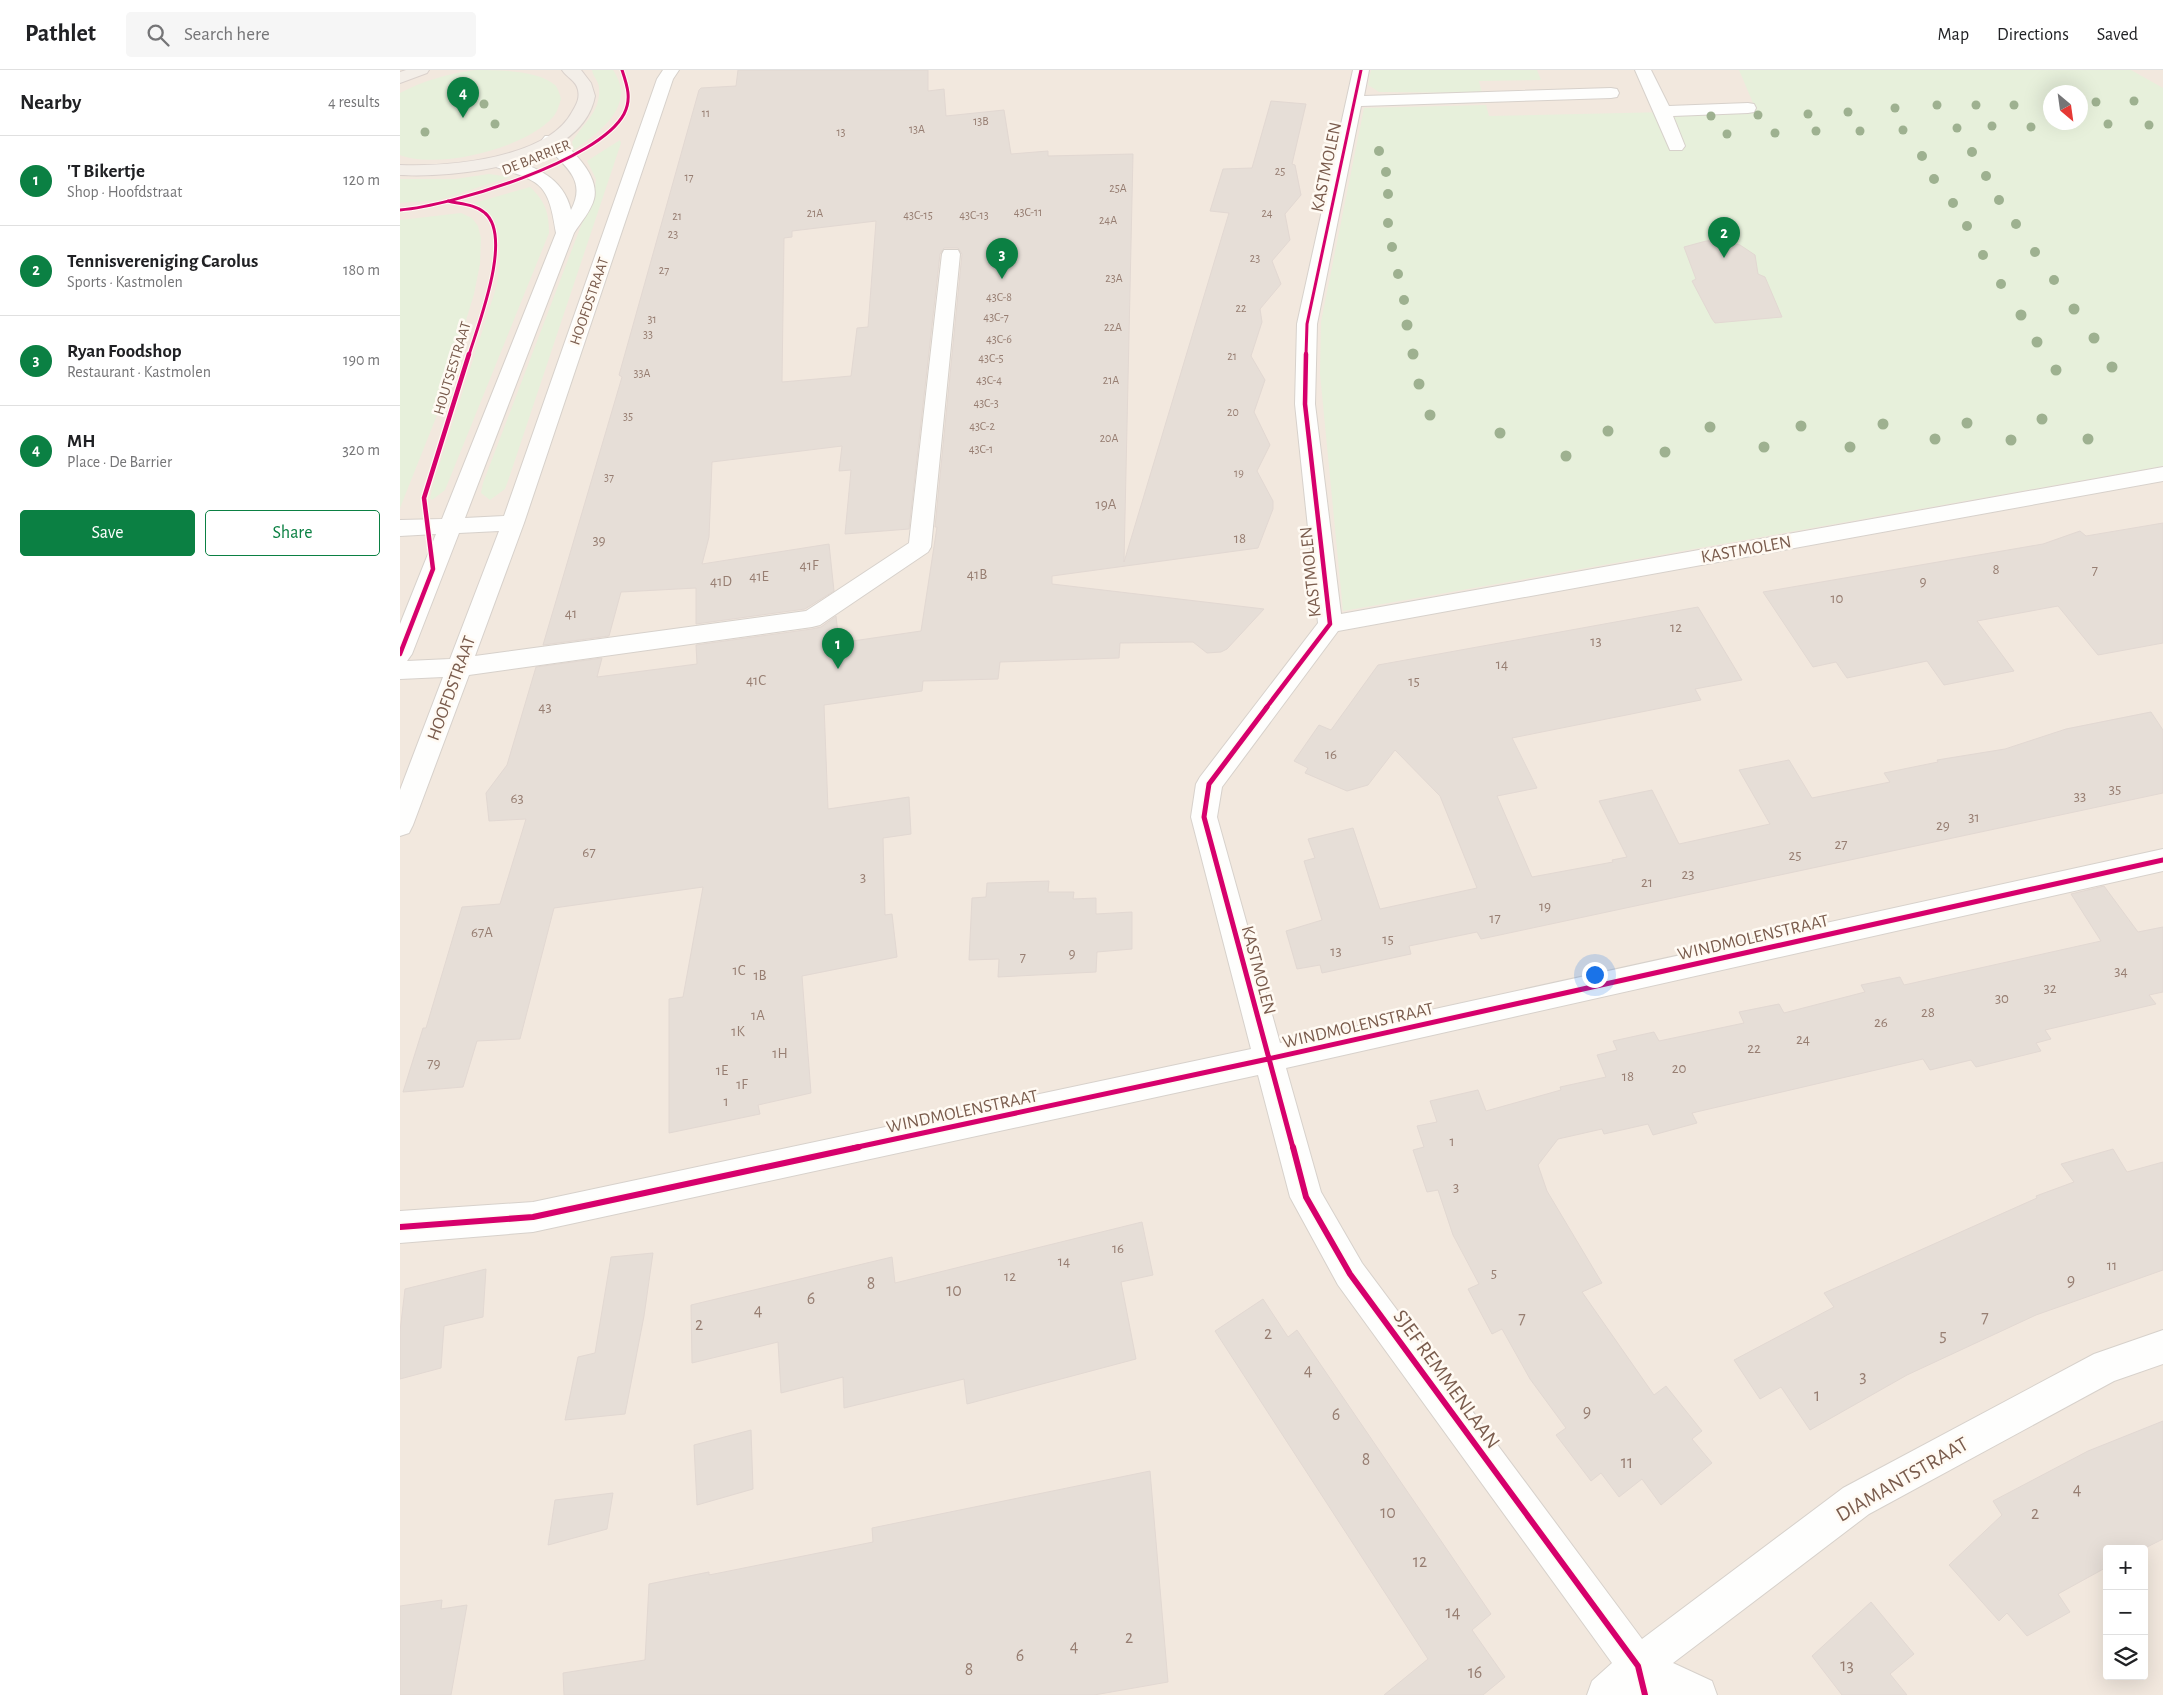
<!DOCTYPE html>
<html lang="en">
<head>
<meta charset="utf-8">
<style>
  :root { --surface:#fff; --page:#f6f6f6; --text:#202124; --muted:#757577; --line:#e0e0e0; --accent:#0b8043 }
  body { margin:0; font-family:"Alegreya Sans",sans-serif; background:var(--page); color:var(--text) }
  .controls { position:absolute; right:15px; bottom:15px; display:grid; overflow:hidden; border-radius:5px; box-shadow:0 5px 20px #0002 }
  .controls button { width:45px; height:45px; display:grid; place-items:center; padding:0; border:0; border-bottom:1px solid var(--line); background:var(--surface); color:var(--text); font:25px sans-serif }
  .compass { position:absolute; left:1643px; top:15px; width:45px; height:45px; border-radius:50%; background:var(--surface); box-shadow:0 5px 20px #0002; rotate:151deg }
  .you { position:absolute; left:1194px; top:904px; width:18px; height:18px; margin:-12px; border:4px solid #fff; border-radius:50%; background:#1a73e8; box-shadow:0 0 0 8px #1a73e833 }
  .badge { display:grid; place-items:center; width:32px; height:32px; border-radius:50%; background:var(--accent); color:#fff; font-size:16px; font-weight:700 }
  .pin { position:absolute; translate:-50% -41px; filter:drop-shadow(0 1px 2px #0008) }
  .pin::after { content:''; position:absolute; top:26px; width:18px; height:15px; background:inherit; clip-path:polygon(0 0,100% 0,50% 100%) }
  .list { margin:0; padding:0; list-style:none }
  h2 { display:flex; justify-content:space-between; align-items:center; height:65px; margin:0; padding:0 20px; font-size:21px }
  h2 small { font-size:16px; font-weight:400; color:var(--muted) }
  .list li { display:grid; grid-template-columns:32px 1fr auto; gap:15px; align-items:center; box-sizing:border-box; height:90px; padding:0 20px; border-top:1px solid var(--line) }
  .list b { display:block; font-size:19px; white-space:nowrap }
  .list p { margin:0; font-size:16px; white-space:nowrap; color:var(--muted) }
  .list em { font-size:16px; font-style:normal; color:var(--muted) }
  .actions { display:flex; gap:10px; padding:15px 20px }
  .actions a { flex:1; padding:11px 0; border:1px solid var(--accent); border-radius:5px; text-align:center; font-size:18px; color:var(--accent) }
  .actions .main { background:var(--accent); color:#fff }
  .icon { flex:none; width:28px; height:28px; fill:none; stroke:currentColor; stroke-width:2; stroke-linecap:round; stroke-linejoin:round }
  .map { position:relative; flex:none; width:1763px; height:1625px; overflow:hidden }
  header { display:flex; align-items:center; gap:30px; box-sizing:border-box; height:70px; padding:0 25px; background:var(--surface); border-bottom:1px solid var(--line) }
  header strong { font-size:24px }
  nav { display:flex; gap:28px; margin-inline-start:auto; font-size:18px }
  .search { width:350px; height:45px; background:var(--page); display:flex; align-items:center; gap:12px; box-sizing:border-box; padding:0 18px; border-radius:5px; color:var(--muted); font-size:19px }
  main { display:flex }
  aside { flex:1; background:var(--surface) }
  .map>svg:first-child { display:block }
  .residential { fill:#f2e8de; fill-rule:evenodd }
  .green { fill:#e7f0db; fill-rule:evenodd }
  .building { fill:#e6ded7; stroke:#e2d8d2; fill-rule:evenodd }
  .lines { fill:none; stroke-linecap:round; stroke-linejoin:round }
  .minor-casing { stroke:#d7d1cb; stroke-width:2 }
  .major-casing { stroke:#dad1cc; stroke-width:2 }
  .minor { fill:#fefefd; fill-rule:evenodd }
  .major { fill:#f3eee8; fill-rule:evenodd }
  .cycleway-far3-casing { stroke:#fffaf3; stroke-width:5 }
  .cycleway-far2-casing { stroke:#fffaf3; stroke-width:7 }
  .cycleway-far1-casing { stroke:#fffaf3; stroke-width:8 }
  .cycleway-casing { stroke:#fffaf3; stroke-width:9 }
  .cycleway-far3 { stroke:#d6006c; stroke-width:3 }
  .cycleway-far2 { stroke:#d6006c; stroke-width:4.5 }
  .cycleway-far1 { stroke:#d6006c; stroke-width:5 }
  .cycleway { stroke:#d6006c; stroke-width:6 }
  .tree { fill:#9eb190 }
  .labels { text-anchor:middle; stroke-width:5; stroke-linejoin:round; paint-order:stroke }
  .far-number-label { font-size:12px; fill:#977e72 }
  .far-street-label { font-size:15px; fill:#7a5c4d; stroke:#fffaf3 }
  .number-label { font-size:15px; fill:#977e72 }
  .street-label { font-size:18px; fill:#7a5c4d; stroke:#fffaf3 }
  .near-number-label { font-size:18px; fill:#977e72 }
  .near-street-label { font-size:21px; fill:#7a5c4d; stroke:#fffaf3 }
</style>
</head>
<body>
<header>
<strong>Pathlet</strong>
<div class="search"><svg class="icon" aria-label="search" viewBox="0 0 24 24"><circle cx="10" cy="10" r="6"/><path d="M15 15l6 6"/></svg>Search here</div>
<nav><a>Map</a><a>Directions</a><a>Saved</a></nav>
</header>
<main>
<aside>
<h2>Nearby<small>4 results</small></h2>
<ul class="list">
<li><span class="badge">1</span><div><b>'T Bikertje</b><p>Shop · Hoofdstraat</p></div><em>120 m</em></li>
<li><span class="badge">2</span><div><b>Tennisvereniging Carolus</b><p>Sports · Kastmolen</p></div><em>180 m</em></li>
<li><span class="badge">3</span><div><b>Ryan Foodshop</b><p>Restaurant · Kastmolen</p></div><em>190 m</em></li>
<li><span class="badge">4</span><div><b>MH</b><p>Place · De Barrier</p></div><em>320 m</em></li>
</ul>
<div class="actions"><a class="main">Save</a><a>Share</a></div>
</aside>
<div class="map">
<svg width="1763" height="1625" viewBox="0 0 1763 1625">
  <rect width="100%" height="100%" fill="#f9f5f0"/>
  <!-- residential -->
  <path class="residential" d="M0 0H1763V1625H0ZM1650 22H1680V52H1650ZM1707 1479H1744V1606H1707Z"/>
  <!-- green -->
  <path class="green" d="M75 0C98 0 138 0 155 15 158 18 160 25 161 29 159 35 157 43 153 47 126 78 39 100 0 85V23C24 10 49 4 75 0Z
    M192 0H213C237 35 201 61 174 80L172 72C183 53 201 42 199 18 199 11 193 7 192 0Z
    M971 0H1137L1141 10 1079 11 1082 23 979 22 968 15Z
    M1339 0H1731L1763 18V396L943 541 920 304 921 252 964 38 1086 35 1089 46 1356 40ZM1650 22H1680V52H1650Z
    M220 70 221 73 109 408 105 419 90 430 81 423 83 413 195 119 196 109 187 91Z
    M89 104 110 107 39 130 0 133V109H55Z
    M130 117C145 131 149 142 149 163L45 420 32 430 30 428 33 415 97 215C100 184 108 149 74 133Z
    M61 143 72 148 78 156 81 168 80 194 74 224 37 345 0 438V150Z"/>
  <!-- building -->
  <path class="building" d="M338 0H528V21L544 19 546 46 604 40 611 84 648 81V86L733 84 724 492 829 143 810 141 823 99 852 98 871 31 906 34 892 94 895 95 901 125 885 144 890 170 872 191 881 214 860 239 862 252 851 286 865 310 854 342 870 375 857 401 873 431V439L858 478 652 506V514L864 539 827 579 821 582 807 583 793 572 720 573 719 588 600 592 598 609 523 611 522 621 424 635 428 739 509 727 511 764 483 768 485 845 492 844 497 887 402 906 411 1023 358 1035 360 1044 269 1063V929L283 927 303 817 154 838 120 969 77 971 63 1017 3 1022 23 958H26L62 837 100 834 126 749 89 751 86 723 107 695 136 597 202 588 197 607 297 594 296 575 412 559 421 557 436 546 439 573 521 561 537 457H535L562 184 558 178H544L540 184 509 459 445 464 451 400 439 401 442 376 312 392 309 467 302 494 429 474 434 521 405 539 296 554V518L221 522 209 566 143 575 222 307 219 305 299 20 301 18 336 16ZM476 151 468 257 457 258 451 306 382 312 384 168 392 167V161Z
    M1324 170 1340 175 1355 185 1358 204 1365 207 1382 247 1315 253 1312 249 1292 211 1296 209 1284 177 1306 171Z
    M1763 453V573L1698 585 1658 536 1577 551 1614 601 1544 615 1527 591 1447 608 1436 592 1413 597 1363 522 1643 474 1680 461 1686 466Z
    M1298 537 1342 610 1295 619 1301 630 1112 668 1137 718 1097 726 1132 807 1213 792 1212 790 1227 787 1199 731 1252 720 1279 774 1370 754 1339 700 1389 690 1412 728 1490 712 1484 703 1538 692 1537 690 1605 679 1666 659 1751 642 1763 660V723L1081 869 1077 862 1009 876 1011 884 922 903 920 895 897 899 886 861 922 850 904 791 915 788 908 769 953 758 980 839 1077 818 1040 726 995 680 968 715 947 721 905 703 908 698 894 691 919 655 931 660 978 595Z
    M649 811 648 822H674L673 829 696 828V844L732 842V879L697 882 696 902 598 907 599 889 569 890 572 828 586 827 587 813Z
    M1704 816 1738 862 1763 857V922L1749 925 1756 934 1645 960 1651 969 1636 973 1641 981 1576 997 1571 990 1530 1000 1523 989 1292 1043 1297 1053 1253 1065 1248 1054 1204 1064 1202 1059 1158 1069 1138 1095 1147 1121 1202 1213 1182 1222 1254 1325 1266 1316 1302 1361 1292 1369 1312 1393 1261 1435 1242 1409 1219 1427 1201 1403 1191 1411 1156 1365 1166 1358 1130 1309 1102 1259 1092 1264 1068 1219 1079 1214 1053 1165 1038 1120 1027 1122 1013 1080 1024 1077 1017 1056 1037 1052 1030 1031 1078 1020 1086 1041 1161 1020 1160 1017 1206 1007 1197 985 1217 980 1213 971 1254 962 1259 971 1344 953 1339 942 1379 934 1384 943 1465 922 1461 915 1500 907 1504 915 1701 871 1671 824Z
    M1713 1079 1727 1102 1763 1092V1200L1636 1245 1507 1305 1410 1360 1381 1317 1360 1329 1334 1290 1434 1237 1424 1223 1637 1128 1636 1126 1674 1112 1661 1094Z
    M742 1152 753 1205 721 1212 736 1289 567 1334 564 1309 444 1338 443 1307 381 1323 378 1272 292 1293 291 1235 492 1187 495 1213Z
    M253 1183 244 1246 225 1344 165 1350 178 1287 195 1283 211 1187Z
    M86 1199 83 1247 44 1256 41 1298 0 1309V1261L5 1219Z
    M863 1229 888 1267 897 1260 1091 1544 1072 1560 1105 1607 1083 1625H984L1028 1589 815 1261Z
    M1763 1351V1469L1743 1479H1707V1497L1658 1524 1670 1542 1627 1566 1607 1543 1599 1551 1549 1495 1602 1445 1593 1431 1688 1381Z
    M351 1360 353 1419 297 1435 294 1375Z
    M750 1401 768 1612 694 1625H164L163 1603 245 1590 249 1514 309 1502V1505L473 1472 472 1458Z
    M213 1423 207 1459 148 1475 155 1430Z
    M42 1530 41 1539 67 1535 51 1625H0V1536Z
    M1471 1532 1514 1584 1490 1604 1507 1625H1442L1412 1586Z"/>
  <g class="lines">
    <!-- minor casing -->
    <g class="minor-casing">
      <path id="minor" d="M263 0H279L273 9 124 453 75 586 406 541 509 473 542 184 544 180H558L560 184 531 477 528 482 420 555 412 557 69 605 13 755 9 763 0 766V720L43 607 0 609V554L36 464 0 466V450L42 449 156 163C148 111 141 112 93 96L90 92 93 88 99 87C130 94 163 105 171 140 189 106 159 94 142 70L145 66H157C172 81 200 105 194 129 191 141 181 152 174 163L65 448 104 446 257 9ZM99 461 50 589 7 591 12 584 59 463Z
        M953 0H969L964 26 1211 18 1217 19 1219 23 1217 27 1211 28 961 36 917 254 915 334 941 544 1763 397V411L938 561 822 717 817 747 880 973 1763 779V801L886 998 921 1122 962 1193 1242 1569 1443 1418 1694 1284 1763 1260V1294L1714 1311 1469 1444 1273 1593 1312 1611 1317 1625H1187L1192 1611 1212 1593 938 1215 890 1127 858 1005 133 1162 0 1173V1141L133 1132 851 979 791 747 796 714 800 707 918 553 895 334 897 254Z
        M1235 0H1251L1269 36 1348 33 1354 34 1356 38 1354 42 1348 43 1273 46 1285 76 1282 80H1270Z"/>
    </g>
    <!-- major casing -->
    <g class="major-casing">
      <path id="major" d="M6 0H29L27 3 0 13V2Z
        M162 0H181L191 13 195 26C182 96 55 108 0 105V95C47 97 147 89 172 42 176 35 180 29 178 20 176 10 167 8 162 0Z"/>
    </g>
    <!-- minor -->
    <use href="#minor" class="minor"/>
    <!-- major -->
    <use href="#major" class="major"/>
    <!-- cycleway-far3 casing -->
    <g class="cycleway-far3-casing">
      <path id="cycleway-far3" d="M48 131C60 134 75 134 85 143 113 167 78 255 69 285
        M0 140C51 136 199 91 224 44 232 29 227 15 222 0
        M906 285 907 254 961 0"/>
    </g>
    <!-- cycleway-far2 casing -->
    <g class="cycleway-far2-casing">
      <path id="cycleway-far2" d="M0 584 33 499 24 428 69 284
        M866 638 930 554 905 334 906 284"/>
    </g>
    <!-- cycleway-far1 casing -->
    <g class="cycleway-far1-casing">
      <path id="cycleway-far1" d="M867 637 809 714 804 747 893 1078
        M453 1078 868 989 1763 790"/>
    </g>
    <!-- cycleway casing -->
    <g class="cycleway-casing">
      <path id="cycleway" d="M893 1077 906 1127 950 1204 1238 1596 1245 1625
        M0 1157 133 1147 459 1077"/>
    </g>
    <!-- cycleway-far3 -->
    <use href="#cycleway-far3" class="cycleway-far3"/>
    <!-- cycleway-far2 -->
    <use href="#cycleway-far2" class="cycleway-far2"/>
    <!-- cycleway-far1 -->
    <use href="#cycleway-far1" class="cycleway-far1"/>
    <!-- cycleway -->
    <use href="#cycleway" class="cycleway"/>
  </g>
  <!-- trees -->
  <g class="tree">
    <circle cx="1734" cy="31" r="4.5"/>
    <circle cx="1696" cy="32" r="4.5"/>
    <circle cx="84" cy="34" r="4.5"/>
    <circle cx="1537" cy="35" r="4.5"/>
    <circle cx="1576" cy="35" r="4.5"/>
    <circle cx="1614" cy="35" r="4.5"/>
    <circle cx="1495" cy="38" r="4.5"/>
    <circle cx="1448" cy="42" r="4.5"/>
    <circle cx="1408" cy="44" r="4.5"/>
    <circle cx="1358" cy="45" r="4.5"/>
    <circle cx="1311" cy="46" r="4.5"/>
    <circle cx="95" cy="54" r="4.5"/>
    <circle cx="1708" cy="54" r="4.5"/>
    <circle cx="1749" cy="55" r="4.5"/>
    <circle cx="1592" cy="56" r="4.5"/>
    <circle cx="1631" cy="57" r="4.5"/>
    <circle cx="1557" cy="58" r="4.5"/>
    <circle cx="1503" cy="60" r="4.5"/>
    <circle cx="1416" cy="61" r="4.5"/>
    <circle cx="1460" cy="61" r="4.5"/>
    <circle cx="25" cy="62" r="4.5"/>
    <circle cx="1375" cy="63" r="4.5"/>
    <circle cx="1327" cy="64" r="4.5"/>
    <circle cx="979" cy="81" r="5"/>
    <circle cx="1572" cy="82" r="5"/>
    <circle cx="1522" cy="86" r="5"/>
    <circle cx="986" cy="102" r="5"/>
    <circle cx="1586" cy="106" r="5"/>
    <circle cx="1534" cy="109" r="5"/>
    <circle cx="988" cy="124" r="5"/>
    <circle cx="1599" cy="130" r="5"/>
    <circle cx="1553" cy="133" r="5"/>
    <circle cx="988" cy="153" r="5"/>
    <circle cx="1616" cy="154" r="5"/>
    <circle cx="1567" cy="156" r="5"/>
    <circle cx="992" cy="177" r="5"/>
    <circle cx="1635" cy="182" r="5"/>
    <circle cx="1583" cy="185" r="5"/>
    <circle cx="998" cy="204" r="5"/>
    <circle cx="1654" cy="210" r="5"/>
    <circle cx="1601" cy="214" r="5"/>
    <circle cx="1004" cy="230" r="5"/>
    <circle cx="1674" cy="239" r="5.5"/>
    <circle cx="1621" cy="245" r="5.5"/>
    <circle cx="1007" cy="255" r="5.5"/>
    <circle cx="1694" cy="268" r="5.5"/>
    <circle cx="1637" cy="272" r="5.5"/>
    <circle cx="1013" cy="284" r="5.5"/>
    <circle cx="1712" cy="297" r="5.5"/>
    <circle cx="1656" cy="300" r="5.5"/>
    <circle cx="1019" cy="314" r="5.5"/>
    <circle cx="1030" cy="345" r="5.5"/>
    <circle cx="1642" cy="349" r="5.5"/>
    <circle cx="1567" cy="353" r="5.5"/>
    <circle cx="1483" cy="354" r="5.5"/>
    <circle cx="1401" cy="356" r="5.5"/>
    <circle cx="1310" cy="357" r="5.5"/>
    <circle cx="1208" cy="361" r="5.5"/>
    <circle cx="1100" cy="363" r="5.5"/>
    <circle cx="1535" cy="369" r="5.5"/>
    <circle cx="1688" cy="369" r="5.5"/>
    <circle cx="1611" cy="370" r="5.5"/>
    <circle cx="1364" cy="377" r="5.5"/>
    <circle cx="1450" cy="377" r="5.5"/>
    <circle cx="1265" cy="382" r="5.5"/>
    <circle cx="1166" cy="386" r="5.5"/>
  </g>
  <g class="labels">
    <!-- far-number labels -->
    <g class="far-number-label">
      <text x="306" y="47">11</text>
      <text x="581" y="55">13B</text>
      <text x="517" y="63">13A</text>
      <text x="441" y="66">13</text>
      <text x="880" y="105">25</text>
      <text x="289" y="111">17</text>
      <text x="718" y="122">25A</text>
      <text x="628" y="146">43C-11</text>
      <text x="415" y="147">21A</text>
      <text x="867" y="147">24</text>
      <text x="518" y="149">43C-15</text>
      <text x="574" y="149">43C-13</text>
      <text x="277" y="150">21</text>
      <text x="708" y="154">24A</text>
      <text x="273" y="168">23</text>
      <text x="855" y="192">23</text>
      <text x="264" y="204">27</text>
      <text x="714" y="212">23A</text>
      <text x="599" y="231">43C-8</text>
      <text x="841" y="242">22</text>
      <text x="596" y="251">43C-7</text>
      <text x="252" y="253">31</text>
      <text x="713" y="261">22A</text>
      <text x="248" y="268">33</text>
      <text x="599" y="273">43C-6</text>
      <text x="832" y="290">21</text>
      <text x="591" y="292">43C-5</text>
      <text x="242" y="307">33A</text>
      <text x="589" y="314">43C-4</text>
      <text x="711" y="314">21A</text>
      <text x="586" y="337">43C-3</text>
      <text x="833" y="346">20</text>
      <text x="228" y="350">35</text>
      <text x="582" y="360">43C-2</text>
      <text x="709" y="372">20A</text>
      <text x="581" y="383">43C-1</text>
      <text x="839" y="407">19</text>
      <text x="209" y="411">37</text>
    </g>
    <!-- far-street labels -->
    <g class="far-street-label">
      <text transform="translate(136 87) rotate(-22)" y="5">DE BARRIER</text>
      <text transform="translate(189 231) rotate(-71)" y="5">HOOFDSTRAAT</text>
      <text transform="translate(52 298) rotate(-73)" y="5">HOUTSESTRAAT</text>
    </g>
    <!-- number labels -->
    <g class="number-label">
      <text x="706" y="439">19A</text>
      <text x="840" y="473">18</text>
      <text x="199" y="475">39</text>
      <text x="409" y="500">41F</text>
      <text x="1596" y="504">8</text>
      <text x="1695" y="505">7</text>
      <text x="577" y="509">41B</text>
      <text x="359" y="511">41E</text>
      <text x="321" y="516">41D</text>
      <text x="1523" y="516">9</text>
      <text x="1437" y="533">10</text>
      <text x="171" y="548">41</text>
      <text x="1276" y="562">12</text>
      <text x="1196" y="576">13</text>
      <text x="1102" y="599">14</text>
      <text x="356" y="615">41C</text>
      <text x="1014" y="616">15</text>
      <text x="145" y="642">43</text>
      <text x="931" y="689">16</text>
      <text x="1715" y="724">35</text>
      <text x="1680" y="731">33</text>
      <text x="117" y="733">63</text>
      <text x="1574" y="752">31</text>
      <text x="1543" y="760">29</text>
      <text x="1441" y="779">27</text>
      <text x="189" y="787">67</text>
      <text x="1395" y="790">25</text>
      <text x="1288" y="809">23</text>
      <text x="463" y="812">3</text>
      <text x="1247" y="817">21</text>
      <text x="1145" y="841">19</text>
      <text x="1095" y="853">17</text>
      <text x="82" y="867">67A</text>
      <text x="988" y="874">15</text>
      <text x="936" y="886">13</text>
      <text x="672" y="888">9</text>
      <text x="623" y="892">7</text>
      <text x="339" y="905">1C</text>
      <text x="1721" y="906">34</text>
      <text x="360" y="910">1B</text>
      <text x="1650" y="923">32</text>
      <text x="1602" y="933">30</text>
      <text x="1528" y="947">28</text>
      <text x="358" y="950">1A</text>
      <text x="1481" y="957">26</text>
      <text x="338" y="966">1K</text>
      <text x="1403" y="974">24</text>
      <text x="1354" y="983">22</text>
      <text x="380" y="988">1H</text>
      <text x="34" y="998">79</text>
      <text x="1279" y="1003">20</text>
      <text x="322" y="1005">1E</text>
      <text x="1228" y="1011">18</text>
      <text x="342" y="1019">1F</text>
      <text x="326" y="1036">1</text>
      <text x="1052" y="1076">1</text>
      <text x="1056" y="1122">3</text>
      <text x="718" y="1183">16</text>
      <text x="664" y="1196">14</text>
      <text x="1712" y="1200">11</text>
      <text x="1094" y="1208">5</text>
      <text x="610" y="1211">12</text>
    </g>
    <!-- street labels -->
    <g class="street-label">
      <text transform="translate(926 97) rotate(-78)" y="6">KASTMOLEN</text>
      <text transform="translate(1346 479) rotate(-10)" y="6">KASTMOLEN</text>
      <text transform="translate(910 502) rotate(-96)" y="6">KASTMOLEN</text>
      <text transform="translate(51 618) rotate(-70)" y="6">HOOFDSTRAAT</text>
      <text transform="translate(1353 867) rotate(-13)" y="6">WINDMOLENSTRAAT</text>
      <text transform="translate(859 900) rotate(75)" y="6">KASTMOLEN</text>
      <text transform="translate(958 955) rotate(-13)" y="6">WINDMOLENSTRAAT</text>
      <text transform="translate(562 1041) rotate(-12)" y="6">WINDMOLENSTRAAT</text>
    </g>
    <!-- near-number labels -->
    <g class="near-number-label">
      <text x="1671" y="1216">9</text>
      <text x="471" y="1219">8</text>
      <text x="554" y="1226">10</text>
      <text x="411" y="1234">6</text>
      <text x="358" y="1246">4</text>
      <text x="1585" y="1253">7</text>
      <text x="1122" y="1254">7</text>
      <text x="299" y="1260">2</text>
      <text x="868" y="1269">2</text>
      <text x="1543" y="1271">5</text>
      <text x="908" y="1306">4</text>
      <text x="1463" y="1312">3</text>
      <text x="1417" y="1331">1</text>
      <text x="1187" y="1347">9</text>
      <text x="936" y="1350">6</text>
      <text x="966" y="1395">8</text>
      <text x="1227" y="1398">11</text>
      <text x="1677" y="1425">4</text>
      <text x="988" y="1448">10</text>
      <text x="1635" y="1449">2</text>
      <text x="1020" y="1497">12</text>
      <text x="1053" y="1548">14</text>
      <text x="729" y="1573">2</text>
      <text x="674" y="1582">4</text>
      <text x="620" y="1591">6</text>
      <text x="1447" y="1601">13</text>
      <text x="569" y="1605">8</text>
      <text x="1075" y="1608">16</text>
    </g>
    <!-- near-street labels -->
    <g class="near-street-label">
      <text transform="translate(1047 1309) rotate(54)" y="7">SJEF REMMENLAAN</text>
      <text transform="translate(1502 1409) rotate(-30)" y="7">DIAMANTSTRAAT</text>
    </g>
  </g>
</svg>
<div class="controls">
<button>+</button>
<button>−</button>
<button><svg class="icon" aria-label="layers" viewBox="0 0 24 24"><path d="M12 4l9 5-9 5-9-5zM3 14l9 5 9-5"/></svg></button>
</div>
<svg class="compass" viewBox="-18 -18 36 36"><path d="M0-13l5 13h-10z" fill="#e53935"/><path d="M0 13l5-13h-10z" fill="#757577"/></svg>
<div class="you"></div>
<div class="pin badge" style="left:438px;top:599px">1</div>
<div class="pin badge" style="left:1324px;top:188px">2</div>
<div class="pin badge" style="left:602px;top:209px">3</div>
<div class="pin badge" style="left:63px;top:48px">4</div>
</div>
</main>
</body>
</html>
